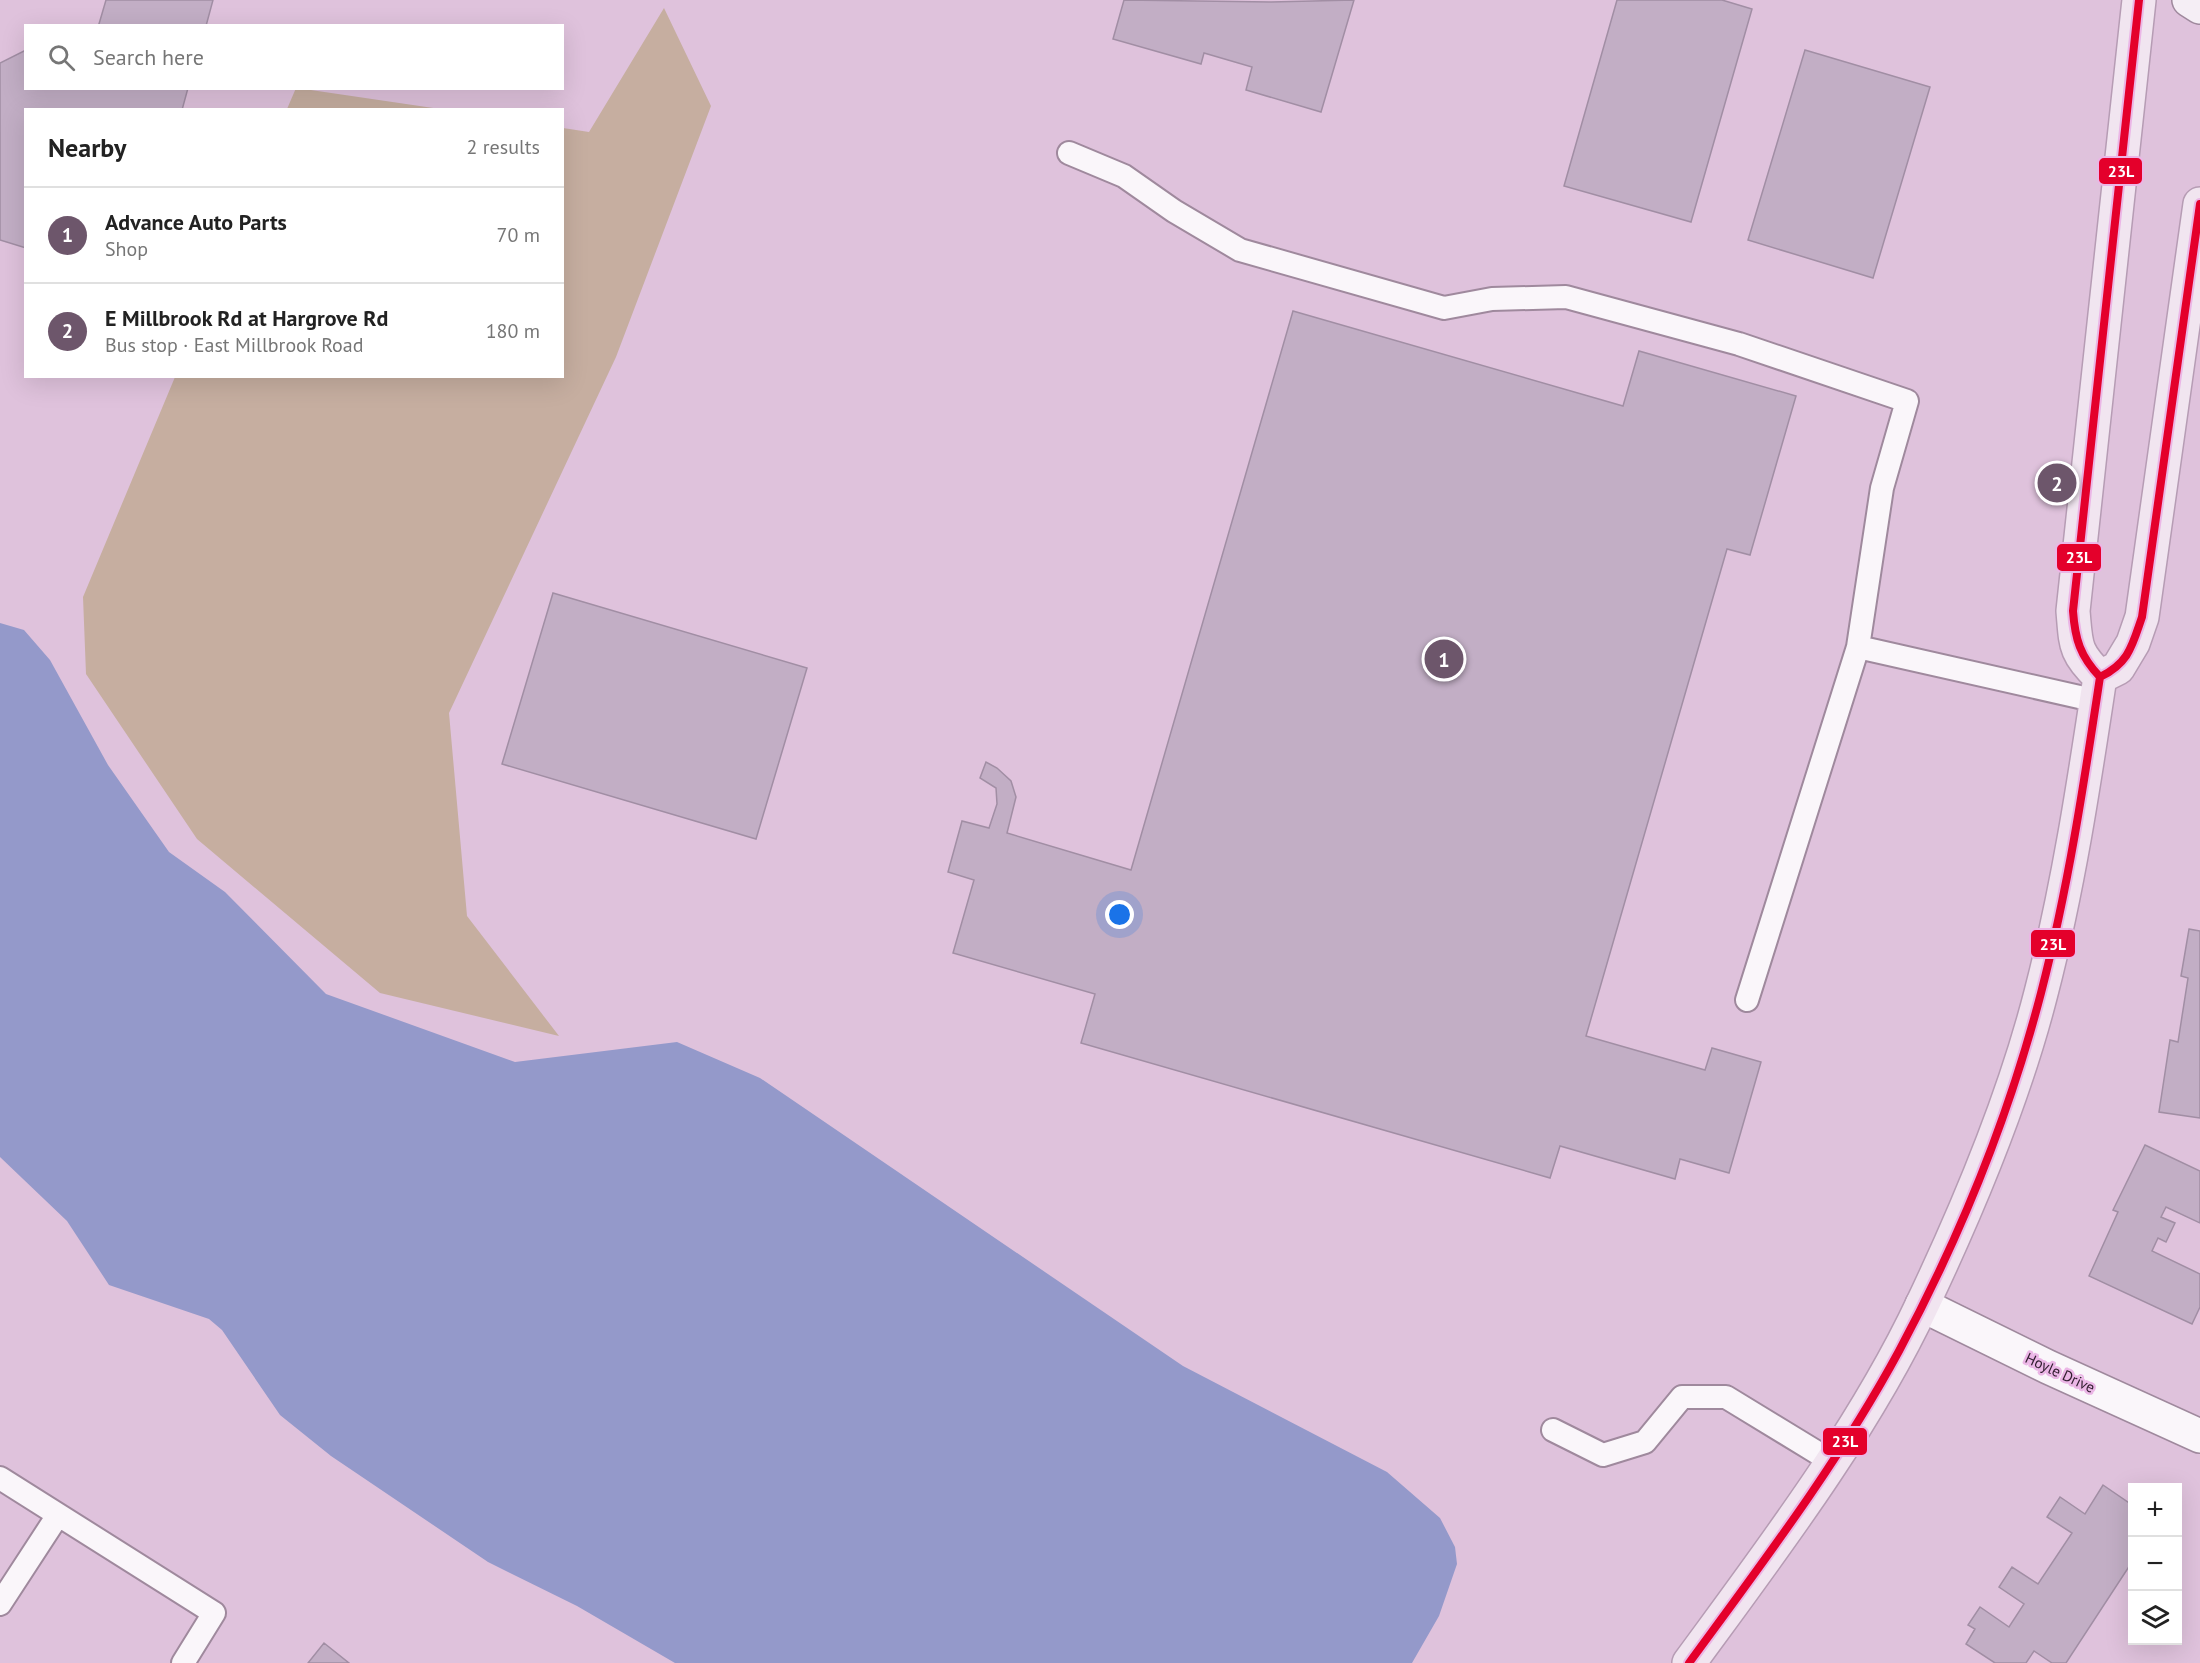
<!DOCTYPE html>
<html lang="en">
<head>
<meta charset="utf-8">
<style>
  :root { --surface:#fff; --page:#f2f2f2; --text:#222; --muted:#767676; --line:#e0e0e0; --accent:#6d566b }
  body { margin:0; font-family:"PT Sans",sans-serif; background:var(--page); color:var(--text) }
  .controls { position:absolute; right:18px; bottom:18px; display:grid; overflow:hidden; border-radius:0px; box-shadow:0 6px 24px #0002 }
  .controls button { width:54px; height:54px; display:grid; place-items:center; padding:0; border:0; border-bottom:2px solid var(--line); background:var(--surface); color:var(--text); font:30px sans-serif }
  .you { position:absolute; left:1120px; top:915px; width:21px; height:21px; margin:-15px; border:4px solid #fff; border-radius:50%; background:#1a73e8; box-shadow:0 0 0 9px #1a73e833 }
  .badge { display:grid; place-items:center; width:39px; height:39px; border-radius:50%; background:var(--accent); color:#fff; font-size:20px; font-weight:700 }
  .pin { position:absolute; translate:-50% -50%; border:3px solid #fff; box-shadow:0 2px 6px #0006 }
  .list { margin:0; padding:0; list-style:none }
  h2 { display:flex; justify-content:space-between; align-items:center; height:78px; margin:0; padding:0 24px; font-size:26px }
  h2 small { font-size:20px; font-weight:400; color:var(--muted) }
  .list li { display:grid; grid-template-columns:39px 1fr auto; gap:18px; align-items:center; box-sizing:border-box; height:96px; padding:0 24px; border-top:2px solid var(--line) }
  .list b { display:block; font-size:22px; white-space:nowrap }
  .list p { margin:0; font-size:20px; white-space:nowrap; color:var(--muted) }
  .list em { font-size:20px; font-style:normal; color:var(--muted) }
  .icon { flex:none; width:33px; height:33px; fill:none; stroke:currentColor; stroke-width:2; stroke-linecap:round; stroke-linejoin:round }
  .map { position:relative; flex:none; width:2200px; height:1663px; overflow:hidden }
  .search { position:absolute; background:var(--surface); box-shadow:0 6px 24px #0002; left:24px; top:24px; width:540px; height:66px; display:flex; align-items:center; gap:15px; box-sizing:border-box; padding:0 21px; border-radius:0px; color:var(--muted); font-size:22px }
  .panel { position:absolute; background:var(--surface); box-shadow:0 6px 24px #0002; left:24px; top:108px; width:540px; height:270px; border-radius:0px }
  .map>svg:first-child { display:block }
  .green { fill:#c6aea0 }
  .water { fill:#9499ca }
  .building { fill:#c2aec5; stroke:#a18ea4; stroke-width:1.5 }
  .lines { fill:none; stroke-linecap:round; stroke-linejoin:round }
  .lane-casing { stroke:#9f899d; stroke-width:26 }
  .street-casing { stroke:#9f899d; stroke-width:36 }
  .secondary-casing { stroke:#9f899d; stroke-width:36 }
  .primary-casing { stroke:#b69cb4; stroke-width:36 }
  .lane { stroke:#faf6fa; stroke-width:22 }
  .street { stroke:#faf6fa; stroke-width:33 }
  .secondary { stroke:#f5eef5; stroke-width:33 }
  .primary { stroke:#f1e5f0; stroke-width:33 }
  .bus-1-casing { stroke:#ebb6e6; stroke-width:12 }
  .bus-1 { stroke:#e4002b; stroke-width:8 }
  .labels { text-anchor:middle; stroke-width:5; stroke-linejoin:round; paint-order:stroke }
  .street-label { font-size:15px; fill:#301c2e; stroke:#ebb6e6 }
  .line-badge { stroke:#ebb6e6; stroke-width:2 }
  .badge-label { font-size:16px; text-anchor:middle; font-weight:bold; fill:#fff }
</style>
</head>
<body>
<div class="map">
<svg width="2200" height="1663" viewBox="0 0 2200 1663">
  <rect width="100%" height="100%" fill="#dfc2dc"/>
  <!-- green -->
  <path class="green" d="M664 8 711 106 616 357 449 713 467 916 559 1036 380 993 197 839 86 674 83 597 175 377 562 376 563 128 589 132Z
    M296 88 304 89 440 109H287Z"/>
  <!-- water -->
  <path class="water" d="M0 623 24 630 50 660 108 765 169 852 225 892 326 994 515 1062 677 1042 760 1078 1183 1366 1387 1472 1440 1518 1455 1547 1457 1564 1439 1616 1412 1663H675L577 1606 488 1562 331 1456 280 1415 222 1330 209 1319 109 1285 67 1221 0 1157Z"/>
  <!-- building -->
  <path class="building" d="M106 0H213L206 26H96L99 24Z
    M1124 0 1271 2 1354 0 1321 112 1246 90 1252 67 1204 53 1201 64 1113 39Z
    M1617 0H1722L1752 9 1691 222 1564 186Z
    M26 50V88H188L182 110H26V248L0 240V63Z
    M1805 50 1930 87 1873 278 1748 240Z
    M1293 311 1623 406 1639 351 1796 396 1750 555 1727 549 1586 1036 1705 1070 1712 1048 1761 1062 1729 1173 1680 1159 1675 1179 1560 1146 1550 1178 1081 1043 1095 994 953 953 974 880 948 872 962 821 989 828 997 804 996 788 980 778 986 762 997 768 1011 781 1016 797 1007 833 1131 870Z
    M553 593 807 668 756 839 502 764Z
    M2189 929 2200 931V1118L2159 1112 2170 1040 2178 1042 2188 978 2181 976Z
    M2145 1145 2200 1171V1223L2166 1207 2161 1217 2175 1223 2166 1242 2158 1238 2152 1251 2200 1274V1307L2192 1324 2089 1276 2118 1212 2113 1210Z
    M2103 1485 2132 1505V1562L2066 1663H2052L2034 1651 2026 1663H1995L1966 1644 1975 1629 1968 1625 1980 1607 2009 1627 2024 1604 1999 1587 2012 1567 2038 1584 2072 1533 2047 1517 2060 1497 2085 1514Z
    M324 1643 349 1663H308Z"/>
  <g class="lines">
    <!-- lane casing -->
    <g class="lane-casing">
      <path id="lane" d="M1069 153 1124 176 1174 211 1240 250 1444 308 1492 299 1566 297 1739 344 1907 401 1882 488 1858 647 2097 701
        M1747 1000 1858 647
        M1553 1430 1603 1455 1645 1442 1682 1397H1726L1831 1461
        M0 1478 214 1613 183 1663
        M0 1604 58 1515"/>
    </g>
    <!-- street casing -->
    <g class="street-casing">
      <path id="street" d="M1922 1305 2048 1367 2200 1436"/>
    </g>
    <!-- secondary casing -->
    <g class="secondary-casing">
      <path id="secondary" d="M2189 0 2200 7"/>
    </g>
    <!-- primary casing -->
    <g class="primary-casing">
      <path id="primary" d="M2100 677C2074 652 2076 645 2073 611L2139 0
        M2100 677 2118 668 2133 643 2142 617 2200 204
        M1689 1663C1771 1551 1864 1429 1923 1303 1970 1204 2014 1099 2041 993 2068 889 2084 783 2100 677"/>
    </g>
    <!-- lane -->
    <use href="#lane" class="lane"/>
    <!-- street -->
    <use href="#street" class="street"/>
    <!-- secondary -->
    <use href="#secondary" class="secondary"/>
    <!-- primary -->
    <use href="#primary" class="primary"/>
    <!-- bus-1 casing -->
    <g class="bus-1-casing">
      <path id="bus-1" d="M2100 677C2080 656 2075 639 2073 611L2139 0
        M2100 677C2129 663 2132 646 2142 617L2200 204
        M1689 1663C1763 1562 1839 1462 1899 1351 1959 1239 2009 1116 2041 993 2068 889 2084 783 2100 677"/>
    </g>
    <!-- bus-1 -->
    <use href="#bus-1" class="bus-1"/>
  </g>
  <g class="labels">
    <!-- street labels -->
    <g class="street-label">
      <text transform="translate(2060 1373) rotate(25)" y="5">Hoyle Drive</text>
    </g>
  </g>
  <g class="line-badge">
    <rect x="2098" y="157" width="45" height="28" rx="6" fill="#e4002b"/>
    <rect x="2056" y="543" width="46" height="29" rx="6" fill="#e4002b"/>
    <rect x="2030" y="929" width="46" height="29" rx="6" fill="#e4002b"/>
    <rect x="1822" y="1427" width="46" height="29" rx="6" fill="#e4002b"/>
  </g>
  <g class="badge-label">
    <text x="2121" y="177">23L</text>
    <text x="2079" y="563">23L</text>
    <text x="2053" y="950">23L</text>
    <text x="1845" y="1447">23L</text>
  </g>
</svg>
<div class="controls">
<button>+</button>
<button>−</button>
<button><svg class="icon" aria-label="layers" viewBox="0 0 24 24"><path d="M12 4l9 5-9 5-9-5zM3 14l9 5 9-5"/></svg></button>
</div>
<div class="you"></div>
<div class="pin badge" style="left:1444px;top:659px">1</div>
<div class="pin badge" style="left:2057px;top:483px">2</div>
<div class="search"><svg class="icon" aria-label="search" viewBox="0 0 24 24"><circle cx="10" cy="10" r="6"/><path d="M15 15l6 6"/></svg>Search here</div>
<section class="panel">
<h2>Nearby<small>2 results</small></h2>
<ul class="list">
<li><span class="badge">1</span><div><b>Advance Auto Parts</b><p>Shop</p></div><em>70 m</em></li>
<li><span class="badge">2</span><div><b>E Millbrook Rd at Hargrove Rd</b><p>Bus stop · East Millbrook Road</p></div><em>180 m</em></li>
</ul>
</section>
</div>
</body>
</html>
